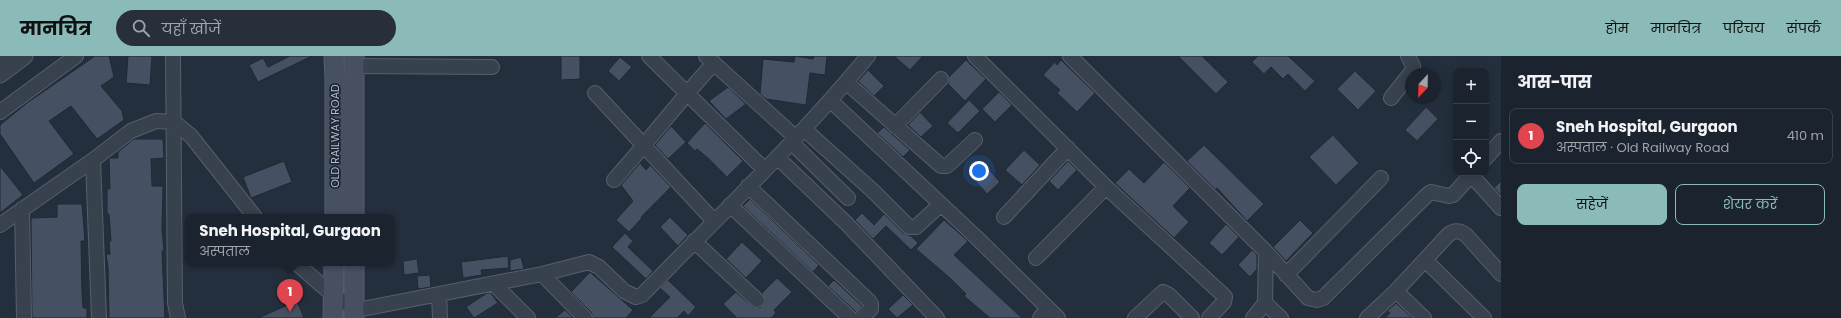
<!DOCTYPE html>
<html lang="hi">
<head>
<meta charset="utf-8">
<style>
  :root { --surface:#1b232e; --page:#282f3a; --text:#f1f3f6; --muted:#a0a4aa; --line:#39404a; --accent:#8bbbb9 }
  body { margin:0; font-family:Poppins,"Noto Sans Devanagari",sans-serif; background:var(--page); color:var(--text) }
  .controls { position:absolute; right:12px; top:12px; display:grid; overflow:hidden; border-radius:8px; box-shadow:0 2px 10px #0003 }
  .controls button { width:36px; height:36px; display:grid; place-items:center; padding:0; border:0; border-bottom:1px solid var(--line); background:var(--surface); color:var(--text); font:20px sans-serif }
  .compass { position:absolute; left:1405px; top:12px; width:36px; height:36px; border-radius:50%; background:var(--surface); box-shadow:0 2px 10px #0003; rotate:202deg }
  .you { position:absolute; left:979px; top:115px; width:14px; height:14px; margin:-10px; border:3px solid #fff; border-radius:50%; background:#1a73e8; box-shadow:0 0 0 6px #1a73e833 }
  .badge { display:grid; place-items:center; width:26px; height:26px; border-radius:50%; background:var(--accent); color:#fff; font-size:13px; font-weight:700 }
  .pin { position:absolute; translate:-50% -33px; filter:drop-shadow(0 1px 2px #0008) }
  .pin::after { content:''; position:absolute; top:21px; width:14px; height:12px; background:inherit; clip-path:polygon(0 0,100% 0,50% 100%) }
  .popup { position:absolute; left:185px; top:158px; width:210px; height:52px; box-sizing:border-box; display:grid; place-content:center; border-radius:8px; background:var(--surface); filter:drop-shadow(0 1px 3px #0005); font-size:13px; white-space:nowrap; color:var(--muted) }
  .popup b { font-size:15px; color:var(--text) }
  .popup::after { content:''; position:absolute; left:50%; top:100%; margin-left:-8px; border:8px solid transparent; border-top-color:var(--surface) }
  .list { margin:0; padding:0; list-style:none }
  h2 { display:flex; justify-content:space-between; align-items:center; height:52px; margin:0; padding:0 16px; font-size:17px }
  h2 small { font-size:13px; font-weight:400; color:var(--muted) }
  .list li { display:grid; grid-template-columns:26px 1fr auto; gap:12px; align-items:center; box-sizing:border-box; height:56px; margin:0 8px 8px; padding:0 8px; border:1px solid var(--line); border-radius:8px }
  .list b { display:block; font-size:15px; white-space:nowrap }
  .list p { margin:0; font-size:13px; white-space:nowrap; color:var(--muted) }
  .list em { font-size:13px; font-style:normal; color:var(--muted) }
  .actions { display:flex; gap:8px; padding:12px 16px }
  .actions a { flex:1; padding:9px 0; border:1px solid var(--accent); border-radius:8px; text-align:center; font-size:14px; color:var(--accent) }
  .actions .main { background:var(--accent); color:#111 }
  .icon { flex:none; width:22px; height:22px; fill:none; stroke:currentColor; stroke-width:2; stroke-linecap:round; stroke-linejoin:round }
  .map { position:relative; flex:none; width:1501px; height:262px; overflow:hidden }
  header { display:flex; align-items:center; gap:24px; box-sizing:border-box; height:56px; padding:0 20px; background:var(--accent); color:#111 }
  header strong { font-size:19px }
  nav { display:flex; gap:22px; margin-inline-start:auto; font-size:14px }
  .search { width:280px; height:36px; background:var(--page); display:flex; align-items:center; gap:10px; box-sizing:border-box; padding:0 14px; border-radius:22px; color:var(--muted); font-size:15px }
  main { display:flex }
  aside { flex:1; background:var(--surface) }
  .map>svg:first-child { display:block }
  .building { fill:#455162; stroke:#1f2835 }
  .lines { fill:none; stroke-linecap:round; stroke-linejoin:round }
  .minor-casing { stroke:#565f6c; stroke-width:16 }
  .tertiary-casing { stroke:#565f6c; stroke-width:19 }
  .secondary-casing { stroke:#565f6c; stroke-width:21 }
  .minor { stroke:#38414e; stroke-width:14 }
  .tertiary { stroke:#38414e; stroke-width:17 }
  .secondary { stroke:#465061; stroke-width:19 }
  .labels { text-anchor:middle; stroke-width:3.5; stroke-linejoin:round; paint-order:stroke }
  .street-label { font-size:11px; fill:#b4bcc9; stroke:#1d2633 }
</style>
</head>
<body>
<header>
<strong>मानचित्र</strong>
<div class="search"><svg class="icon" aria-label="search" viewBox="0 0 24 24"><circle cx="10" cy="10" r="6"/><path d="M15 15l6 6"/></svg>यहाँ खोजें</div>
<nav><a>होम</a><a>मानचित्र</a><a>परिचय</a><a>संपर्क</a></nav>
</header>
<main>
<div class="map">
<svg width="1501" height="262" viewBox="0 0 1501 262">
  <rect width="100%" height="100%" fill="#242f3e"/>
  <!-- building -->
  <path class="building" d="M95 0H109L114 21 101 30 122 55 124 64 97 83 71 50 49 65 74 98 34 127 0 78V69L27 47Z
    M128 0H152L150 29 126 27Z
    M290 0H312L258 26 249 9 263 2 268 11Z
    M561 0H580V23L561 24Z
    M795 0 813 3 814 0H827L825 19 810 17 806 49 766 43 760 38 763 3 794 6Z
    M894 0H923L910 14Z
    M1178 0H1202L1228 26 1216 38Z
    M1258 0H1288L1315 25 1305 35 1288 18 1283 23 1271 11 1264 18 1252 6Z
    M620 1 632 11 619 25 608 15Z
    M966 4 986 23 965 45 948 28 949 21Z
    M1061 4 1095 37 1077 56 1057 37 1060 34 1043 19 1055 6 1057 9Z
    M868 14 884 30 874 40 858 25Z
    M1355 15 1376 35 1358 54 1337 33Z
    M728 31 746 48 726 63 709 45Z
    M999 36 1012 49 995 66 982 53Z
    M969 44 980 55 958 77 947 67Z
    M1426 51 1438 63 1417 85 1405 74Z
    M920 56 933 70 921 81 908 69Z
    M705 67 743 105 727 121 709 103 697 93 695 95 687 87Z
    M671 70 686 86 668 103 655 89Z
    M884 71 910 94 903 101 877 77Z
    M1333 79 1359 107 1336 129 1309 101Z
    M134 83H163L164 102 151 103 152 130H163L162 173 164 195H162L165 262H109L108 211 106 198H110L109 185H111L109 158H107V133H110L109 102H118V96Z
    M1204 89 1264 148 1247 165 1217 132 1216 134 1187 105Z
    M1024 94 1040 109 1022 129 1005 114Z
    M284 105 292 126 251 142 243 121Z
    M1068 105 1077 114 1058 134 1049 125Z
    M1164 106 1190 132 1173 150 1189 166 1174 182 1115 127 1129 113 1144 127Z
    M640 107 646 114 650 109 671 131 641 161 642 162 629 176 616 164 633 145 621 129Z
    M984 108 1000 126 987 138 971 120Z
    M0 110 23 139 0 157Z
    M1501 125V139L1494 132Z
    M750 143 819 209 813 216 743 150Z
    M57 148H82L85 185H81L82 237 83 252H87V262H32L31 162 57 161Z
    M862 157 874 169 884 158 903 177 911 180 918 187 911 194 886 170 873 183 855 164Z
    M670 161 688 179 678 190 660 171Z
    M944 164 968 185 954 199 1022 262H990L964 240 966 238 950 222 916 193Z
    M1300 164 1313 177 1286 205 1273 191Z
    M1226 168 1239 181 1222 199 1209 187Z
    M625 177 633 185 628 191 653 215 646 223 612 191Z
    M742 186 762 205 746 222 726 203Z
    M1252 194 1257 199V213L1250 221 1238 209Z
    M508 200 509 212 481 214 482 219 463 222 461 206Z
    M521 201 524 213 510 215V204Z
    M417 203 419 217 404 219 403 205Z
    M590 216 633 254 626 262H593L591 256 571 236Z
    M430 219 431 231 418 233 417 220Z
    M777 222 792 236 774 254 776 257 771 262H737L723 248 736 236 752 250 760 252 765 246 762 237Z
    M668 224 696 251 688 260 684 255 677 262H649L670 241 660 232Z
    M834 224 862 250 856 256 828 230Z
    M487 237H491L498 247 474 262 466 251Z
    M903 239 913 249 897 262 888 253Z
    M297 245 304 262H258Z
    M1396 247 1412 262H1385L1390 257 1387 255Z
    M565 254 573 262H555Z"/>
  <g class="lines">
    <!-- minor casing -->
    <g class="minor-casing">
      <path id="minor" d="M173 0 175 247 178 262
        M649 0 764 113
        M706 0 795 81
        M975 0 1106 131 1221 237 1225 241 1224 246 1209 262
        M1070 0 1266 196 1308 242 1317 244 1323 242 1427 139 1431 136 1449 140 1453 139 1473 117
        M354 10 492 11
        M846 26 941 110H947L975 84
        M595 37 714 165
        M1391 42 1413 14V10L1408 0
        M831 45 977 182 1058 262
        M0 56 76 0
        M895 70 941 23
        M804 73 873 135 909 171H916L941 148
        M791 86 848 142
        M778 102 847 168 937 262
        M1486 102 1501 85
        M93 104 99 262
        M1471 119 1501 152
        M614 124C648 86 679 45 714 7
        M748 130 869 245 871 248V253L861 262
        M730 149 850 262
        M22 153 24 262
        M1004 161 1068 92
        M0 169 93 104 131 75 156 65 174 66 191 80 255 161
        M694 185 757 244
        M1036 202 1106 131
        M1425 204 1484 262
        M296 207 334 240 357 254 542 218 589 206 599 211 624 235 636 241 642 239C718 161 798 85 868 0
        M542 218 585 262
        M1286 219 1381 122
        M494 228 528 262
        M1396 235 1424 262
        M439 238 440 262
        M1265 247 1281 262
        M1040 262 1048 252
        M1135 262 1163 236 1169 239 1192 262
        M1253 262 1265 247 1266 196
        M1367 262 1396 235 1448 179C1454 174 1459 174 1466 179L1501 218"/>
    </g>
    <!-- tertiary casing -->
    <g class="tertiary-casing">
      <path id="tertiary" d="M0 1 2 0
        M0 18 24 0"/>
    </g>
    <!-- secondary casing -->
    <g class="secondary-casing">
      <path id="secondary" d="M334 0 335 24V161
        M354 0V161
        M333 262 334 207
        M354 262V207"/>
    </g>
    <!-- minor -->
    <use href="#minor" class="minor"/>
    <!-- tertiary -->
    <use href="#tertiary" class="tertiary"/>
    <!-- secondary -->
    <use href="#secondary" class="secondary"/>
  </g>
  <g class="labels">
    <!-- street labels -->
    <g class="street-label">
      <text transform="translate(335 80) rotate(-90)" y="4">OLD RAILWAY ROAD</text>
    </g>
  </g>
</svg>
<div class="controls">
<button>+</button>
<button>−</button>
<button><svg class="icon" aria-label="locate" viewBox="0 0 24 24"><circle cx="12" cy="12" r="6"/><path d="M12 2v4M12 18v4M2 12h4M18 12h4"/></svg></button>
</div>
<svg class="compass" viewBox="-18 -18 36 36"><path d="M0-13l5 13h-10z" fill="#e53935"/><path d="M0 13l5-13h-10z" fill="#a0a4aa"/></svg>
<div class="you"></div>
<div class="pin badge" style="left:290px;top:256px;background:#e0444e">1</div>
<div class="popup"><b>Sneh Hospital, Gurgaon</b>अस्पताल</div>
</div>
<aside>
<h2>आस-पास<small></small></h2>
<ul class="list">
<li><span class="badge" style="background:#e0444e">1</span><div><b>Sneh Hospital, Gurgaon</b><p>अस्पताल · Old Railway Road</p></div><em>410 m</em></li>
</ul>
<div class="actions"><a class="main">सहेजें</a><a>शेयर करें</a></div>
</aside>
</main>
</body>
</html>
